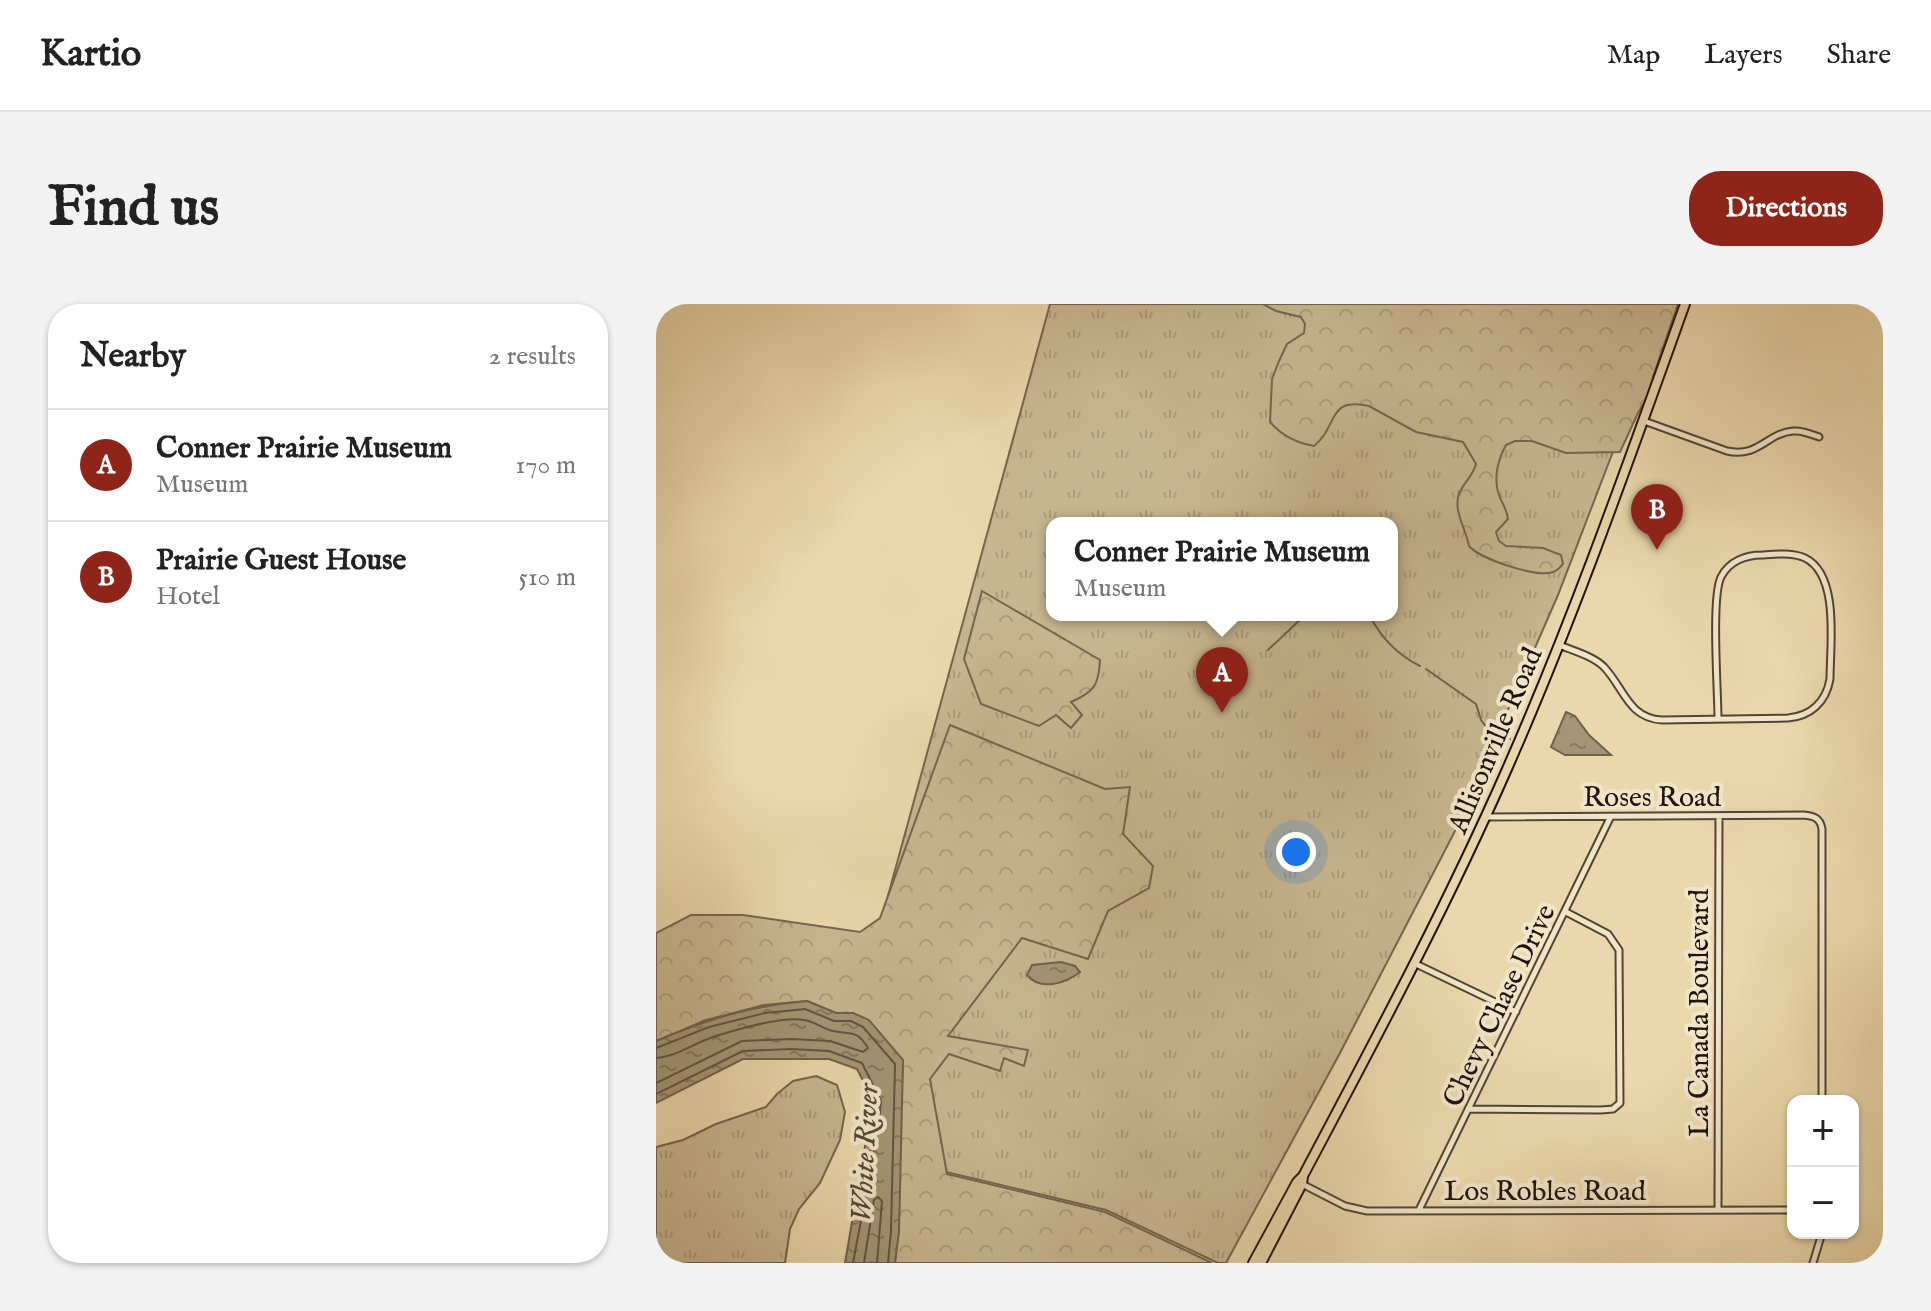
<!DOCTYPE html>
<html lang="en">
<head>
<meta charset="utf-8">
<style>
  :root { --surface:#fff; --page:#f2f2f2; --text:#222; --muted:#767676; --line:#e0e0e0; --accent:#8f2418 }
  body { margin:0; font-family:"IM FELL English",serif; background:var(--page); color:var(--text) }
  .controls { position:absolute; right:24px; bottom:24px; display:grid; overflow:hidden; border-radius:16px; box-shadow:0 2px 6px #0004 }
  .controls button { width:72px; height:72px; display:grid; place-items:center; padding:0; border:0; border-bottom:2px solid var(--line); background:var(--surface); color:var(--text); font:40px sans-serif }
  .you { position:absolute; left:640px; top:548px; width:28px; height:28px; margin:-20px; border:6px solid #fff; border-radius:50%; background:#1a73e8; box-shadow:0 0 0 12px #1a73e833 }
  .badge { display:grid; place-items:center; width:52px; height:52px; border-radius:50%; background:var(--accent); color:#fff; font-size:26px; font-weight:700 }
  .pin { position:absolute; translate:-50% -66px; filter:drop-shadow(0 2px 4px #0008) }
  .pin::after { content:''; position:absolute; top:42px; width:28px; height:24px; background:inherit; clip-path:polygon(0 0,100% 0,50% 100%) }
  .popup { position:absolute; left:390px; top:213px; width:352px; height:104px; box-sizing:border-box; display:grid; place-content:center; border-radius:16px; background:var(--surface); filter:drop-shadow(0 2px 6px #0005); font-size:26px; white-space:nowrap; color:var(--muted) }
  .popup b { font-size:30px; color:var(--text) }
  .popup::after { content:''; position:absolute; left:50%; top:100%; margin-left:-16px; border:16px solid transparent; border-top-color:var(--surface) }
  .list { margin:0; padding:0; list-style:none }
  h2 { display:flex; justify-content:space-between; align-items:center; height:104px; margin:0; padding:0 32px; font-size:34px }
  h2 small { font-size:26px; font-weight:400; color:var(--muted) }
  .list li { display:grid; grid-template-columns:52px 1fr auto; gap:24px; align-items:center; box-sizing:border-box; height:112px; padding:0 32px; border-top:2px solid var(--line) }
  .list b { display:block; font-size:30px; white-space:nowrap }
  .list p { margin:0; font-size:26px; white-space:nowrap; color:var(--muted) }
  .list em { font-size:26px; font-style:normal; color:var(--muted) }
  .map { position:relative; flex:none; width:1227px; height:959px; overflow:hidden; border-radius:32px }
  header { display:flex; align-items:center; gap:48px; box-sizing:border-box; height:112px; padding:0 40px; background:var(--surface); border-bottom:2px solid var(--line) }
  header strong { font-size:38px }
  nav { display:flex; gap:44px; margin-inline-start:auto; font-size:28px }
  .intro { display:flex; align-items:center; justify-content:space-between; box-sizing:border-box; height:192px; padding:0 48px }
  h1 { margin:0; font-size:56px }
  .button { padding:20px 36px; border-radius:32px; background:var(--accent); color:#fff; font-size:28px; font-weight:700 }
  main { display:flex; gap:48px; padding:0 48px }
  aside { flex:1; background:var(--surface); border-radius:32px; box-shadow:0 2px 6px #0004 }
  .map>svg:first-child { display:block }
  .grass { fill:url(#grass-tufts); stroke:#746550; stroke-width:2; fill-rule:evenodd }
  .forest { fill:url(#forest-crowns); stroke:#746550; stroke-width:2 }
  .water { fill:url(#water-ripples); stroke:#70614d; stroke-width:2 }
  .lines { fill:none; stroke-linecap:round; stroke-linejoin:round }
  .shore { stroke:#625442; stroke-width:2 }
  .stream { stroke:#70614d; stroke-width:2 }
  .minor-casing { stroke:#524536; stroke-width:9 }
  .primary-casing { stroke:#20140f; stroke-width:12 }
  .minor { stroke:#f1e5c8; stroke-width:5 }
  .primary { stroke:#ead7ab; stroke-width:8 }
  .labels { text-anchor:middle; stroke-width:8; stroke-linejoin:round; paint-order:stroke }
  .street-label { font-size:28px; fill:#20140f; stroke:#f1e5c8 }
  .water-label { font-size:30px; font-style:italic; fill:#554838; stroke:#f1e5c8 }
</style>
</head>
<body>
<header>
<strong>Kartio</strong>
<nav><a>Map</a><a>Layers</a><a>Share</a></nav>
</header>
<div class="intro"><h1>Find us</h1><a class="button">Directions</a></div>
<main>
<aside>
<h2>Nearby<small>2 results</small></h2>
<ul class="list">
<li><span class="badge">A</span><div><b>Conner Prairie Museum</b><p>Museum</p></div><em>170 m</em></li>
<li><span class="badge">B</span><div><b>Prairie Guest House</b><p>Hotel</p></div><em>510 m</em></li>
</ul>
</aside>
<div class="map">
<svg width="1227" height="959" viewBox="0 0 1227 959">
  <defs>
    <pattern id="grass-tufts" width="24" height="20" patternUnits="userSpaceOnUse" patternTransform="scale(2)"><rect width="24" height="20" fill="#c8b690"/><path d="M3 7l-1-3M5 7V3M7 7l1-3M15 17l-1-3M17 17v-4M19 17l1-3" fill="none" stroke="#ac9c7b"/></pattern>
    <pattern id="forest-crowns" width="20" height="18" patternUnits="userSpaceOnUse" patternTransform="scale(2)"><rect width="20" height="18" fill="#c8b690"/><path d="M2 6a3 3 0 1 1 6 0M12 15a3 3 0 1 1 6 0" fill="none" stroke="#ac9c7b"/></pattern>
    <pattern id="water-ripples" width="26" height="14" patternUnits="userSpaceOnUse" patternTransform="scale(2)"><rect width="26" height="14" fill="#a59576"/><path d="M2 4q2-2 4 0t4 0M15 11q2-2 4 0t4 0" fill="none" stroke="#86785f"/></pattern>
  </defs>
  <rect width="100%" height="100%" fill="#ead7ab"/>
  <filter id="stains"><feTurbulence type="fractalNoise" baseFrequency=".0025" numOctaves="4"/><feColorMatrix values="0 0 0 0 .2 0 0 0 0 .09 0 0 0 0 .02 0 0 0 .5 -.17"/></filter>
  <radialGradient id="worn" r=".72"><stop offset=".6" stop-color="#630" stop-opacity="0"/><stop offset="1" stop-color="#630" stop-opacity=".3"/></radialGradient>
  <!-- grass -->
  <path class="grass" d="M394 0H873L986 72 902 291 799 527 684 749 570 959H562L450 906 269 863 259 775 221 632ZM396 219H736V311H396Z
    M160 772 181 781 189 808 184 836 164 879 143 905 134 925 129 959H0V843L27 836 60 820 110 803 121 790 137 777Z"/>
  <!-- forest -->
  <path class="forest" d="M607 0H1022L997 73 995 87 982 109 964 148 910 149 876 137H859L850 141C842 155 837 175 843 191 846 200 851 205 852 215L840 228 843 237 850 242 887 244 905 251 907 260C903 264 903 266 897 268 881 274 824 255 813 242 810 225 797 207 803 190 808 178 817 172 820 160L807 138 760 128 713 102C670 93 683 122 658 142 640 139 626 132 614 118L616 75 623 57 631 40 648 29 649 20 645 13 620 7Z
    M326 287 444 356C443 381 438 388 415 398L426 411 415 424 400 411 383 422 325 400 308 355Z
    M294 421 449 485 474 483 467 530 497 562 493 584 452 607 432 655 366 634 292 732 372 746 368 762 348 754 344 767 293 750 274 775 291 870 449 908 556 959H239L247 756 197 709H180L151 697 108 701 50 716 0 737V629L35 611H87L204 628 224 614Z"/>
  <!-- water -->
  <path class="water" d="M910 408 919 412 933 431 955 451H909L895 443Z
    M405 658 419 662 424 668C409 680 384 687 371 671L376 661Z
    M151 697 180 709H197L213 716 247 756 243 928 239 959H189L217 796 201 765 173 755H87L0 799V737C53 715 93 702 151 697Z"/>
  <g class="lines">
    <!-- shore -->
    <path class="shore" d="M0 744 53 723 109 709 149 705 178 717H195L207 723 239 760 235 927 232 959
      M0 754C20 753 38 739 57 733 79 726 126 712 148 716 158 717 167 725 177 727 196 731 200 725 212 744L207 748 174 737 135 735 86 737 0 779
      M0 790 87 747 135 745 173 747 206 759 225 797 222 826 197 959
      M208 959 218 896 222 893 226 897 221 959"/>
    <!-- stream -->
    <path class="stream" d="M713 311C726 334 740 350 764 362
      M612 346 649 311
      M770 365 820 400 825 416 831 424 854 435"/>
    <!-- minor casing -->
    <g class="minor-casing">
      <path id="minor" d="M988 117 1071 147C1103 154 1111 129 1137 127 1146 126 1155 130 1163 133
        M903 341C918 347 937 352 948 363 968 384 972 414 1006 416L1132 414C1155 412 1170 398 1174 375 1174 342 1184 271 1149 254 1136 248 1120 250 1106 251 1090 251 1073 257 1065 273 1055 294 1062 386 1062 415
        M830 513 1147 511C1157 512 1164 513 1166 525V797
        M760 660 860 708
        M812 805 945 806 957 805 964 799 963 646 952 630 910 608
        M646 880 689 902 711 907 1137 906
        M763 906 955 512
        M1062 906 1063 512
        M1157 959 1166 929"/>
    </g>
    <!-- primary casing -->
    <g class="primary-casing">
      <path id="primary" d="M597 959 641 878 647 872C718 738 790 604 851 465 918 313 973 156 1029 0
        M605 959 646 880 647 872"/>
    </g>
    <!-- minor -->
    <use href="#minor" class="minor"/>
    <!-- primary -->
    <use href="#primary" class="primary"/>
  </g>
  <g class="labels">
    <!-- street labels -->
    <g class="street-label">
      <text transform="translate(838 436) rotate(-67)" y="10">Allisonville Road</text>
      <text x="996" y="502">Roses Road</text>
      <text transform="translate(842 701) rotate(-64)" y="10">Chevy Chase Drive</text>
      <text transform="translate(1042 709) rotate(-90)" y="10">La Canada Boulevard</text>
      <text x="889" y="896">Los Robles Road</text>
    </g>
    <!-- water labels -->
    <g class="water-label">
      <text transform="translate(208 849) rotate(-87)" y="10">White River</text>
    </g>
  </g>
  <rect width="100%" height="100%" filter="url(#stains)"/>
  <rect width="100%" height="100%" fill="url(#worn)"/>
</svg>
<div class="controls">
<button>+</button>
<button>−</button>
</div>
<div class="you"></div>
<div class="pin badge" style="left:566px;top:409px">A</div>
<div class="popup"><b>Conner Prairie Museum</b>Museum</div>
<div class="pin badge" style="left:1001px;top:246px">B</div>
</div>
</main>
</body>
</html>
